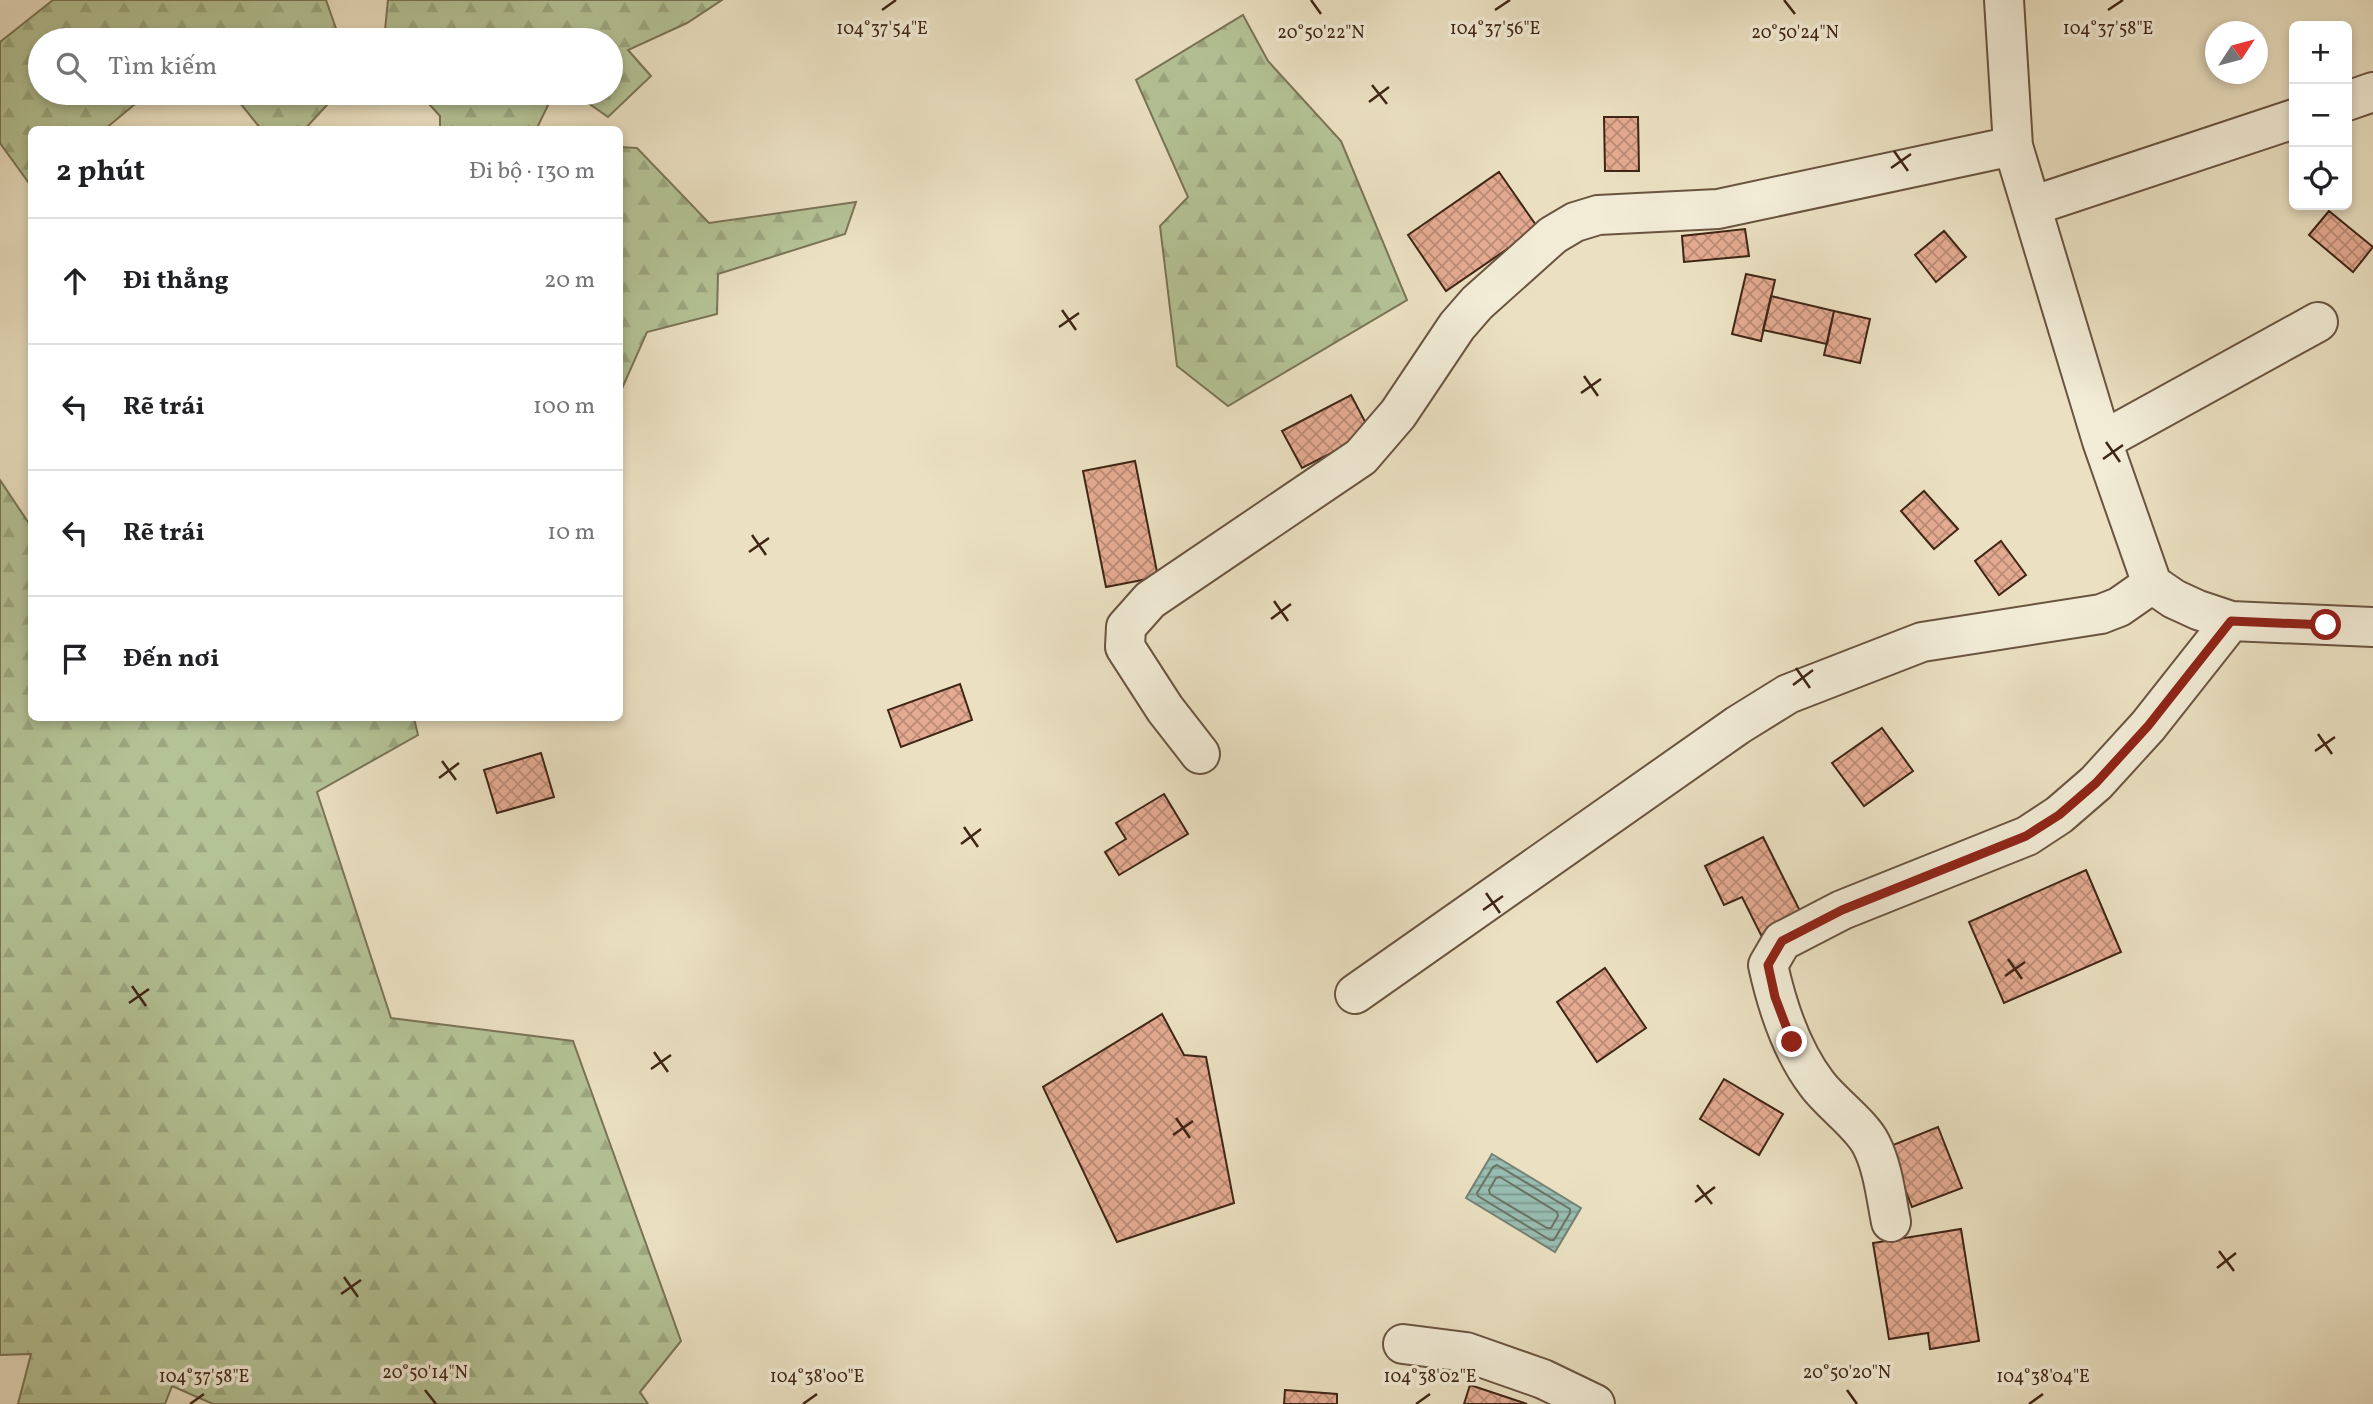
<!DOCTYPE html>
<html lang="vi">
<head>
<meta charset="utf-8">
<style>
  :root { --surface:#fff; --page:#f2f2f2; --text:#202124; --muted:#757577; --line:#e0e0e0 }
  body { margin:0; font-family:Vollkorn,serif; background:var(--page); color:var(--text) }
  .controls { position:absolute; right:21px; top:21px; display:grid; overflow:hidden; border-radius:10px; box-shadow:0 4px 10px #0003 }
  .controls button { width:63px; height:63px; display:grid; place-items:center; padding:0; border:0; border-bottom:2px solid var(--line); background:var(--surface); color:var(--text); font:35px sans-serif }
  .compass { position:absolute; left:2205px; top:21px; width:63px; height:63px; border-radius:50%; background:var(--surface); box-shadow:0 4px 10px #0003; rotate:54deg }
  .stop { position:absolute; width:21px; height:21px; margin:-16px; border:5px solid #8f2418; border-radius:50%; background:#fff }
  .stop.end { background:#8f2418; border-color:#fff; box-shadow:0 2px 7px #0008 }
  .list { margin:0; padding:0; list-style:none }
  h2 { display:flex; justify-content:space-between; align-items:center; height:91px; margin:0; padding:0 28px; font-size:30px }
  h2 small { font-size:23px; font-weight:400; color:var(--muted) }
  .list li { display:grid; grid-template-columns:46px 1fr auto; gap:21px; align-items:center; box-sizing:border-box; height:126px; padding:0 28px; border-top:2px solid var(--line) }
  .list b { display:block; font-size:26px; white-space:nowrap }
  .list em { font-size:23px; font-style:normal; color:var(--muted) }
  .icon { flex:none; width:38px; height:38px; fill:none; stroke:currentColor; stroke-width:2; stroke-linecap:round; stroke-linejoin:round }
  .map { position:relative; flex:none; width:2373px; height:1404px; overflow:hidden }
  .search { position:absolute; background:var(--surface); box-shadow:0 4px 10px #0003; left:28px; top:28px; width:595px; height:77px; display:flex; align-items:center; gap:18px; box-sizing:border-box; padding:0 24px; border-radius:38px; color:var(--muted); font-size:26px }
  .panel { position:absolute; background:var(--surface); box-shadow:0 4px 10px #0003; left:28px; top:126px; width:595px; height:595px; border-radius:10px }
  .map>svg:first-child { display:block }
  .forest { fill:url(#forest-firs); stroke:#7a7456; stroke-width:2 }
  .water { fill:url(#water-rules); stroke:#748174; stroke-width:2 }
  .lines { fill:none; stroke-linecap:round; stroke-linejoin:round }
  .shore { stroke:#6c7264; stroke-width:2 }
  .building { fill:url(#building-cross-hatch); stroke:#3f2515; stroke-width:2 }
  .street-casing { stroke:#6a5440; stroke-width:42 }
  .street { stroke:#f2ecd7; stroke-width:38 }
  .route { stroke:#8f2418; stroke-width:9 }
  .ticks { fill:none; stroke:#3f2515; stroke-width:2.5 }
  .ticks-label { font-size:18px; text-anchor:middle; fill:#3f2515; stroke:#f2ecd7; stroke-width:7; stroke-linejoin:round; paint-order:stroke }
</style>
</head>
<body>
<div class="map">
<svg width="2373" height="1404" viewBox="0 0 2373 1404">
  <defs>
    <pattern id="forest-firs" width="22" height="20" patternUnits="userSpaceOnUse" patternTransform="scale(1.75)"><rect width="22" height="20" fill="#b4c396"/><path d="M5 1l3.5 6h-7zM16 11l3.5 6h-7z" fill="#9ca780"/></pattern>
    <pattern id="water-rules" width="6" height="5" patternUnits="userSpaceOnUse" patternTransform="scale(1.75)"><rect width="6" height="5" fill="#98beb3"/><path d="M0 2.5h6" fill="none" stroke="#7d9a90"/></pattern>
    <pattern id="building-cross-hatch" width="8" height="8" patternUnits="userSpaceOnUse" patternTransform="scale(1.75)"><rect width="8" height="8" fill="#e5ab92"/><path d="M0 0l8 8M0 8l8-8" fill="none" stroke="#bb8b76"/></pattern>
  </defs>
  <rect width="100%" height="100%" fill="#ebe1c2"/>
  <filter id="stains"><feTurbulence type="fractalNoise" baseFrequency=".00286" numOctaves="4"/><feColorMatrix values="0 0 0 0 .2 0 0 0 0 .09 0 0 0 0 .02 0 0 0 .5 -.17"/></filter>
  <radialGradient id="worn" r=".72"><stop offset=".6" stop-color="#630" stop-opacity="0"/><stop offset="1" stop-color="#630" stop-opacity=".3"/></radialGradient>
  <!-- forest -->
  <path class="forest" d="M53 0H326L340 40H40V93H185L146 95 105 129 32 130 31 186 0 143V42Z
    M388 0H722L687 23 628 50 651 76 608 117 574 93H611V40H384Z
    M1243 15 1268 61 1341 141 1407 300 1228 406 1177 366 1160 226 1188 197 1136 80Z
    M232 93H338L304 130 261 129Z
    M419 93H554L536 130 440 129V116Z
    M620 147 637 148 709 223 856 202 845 234 718 274 717 314 647 332 620 393Z
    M0 480 28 522 31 518 32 718H414L418 735 317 792 391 1018 573 1041 681 1341 640 1392 648 1404H213L172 1386 165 1404H18L31 1354 0 1355Z"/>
  <!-- water -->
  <path class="water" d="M1492 1154 1581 1208 1555 1252 1466 1198Z"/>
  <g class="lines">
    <!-- shore -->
    <path class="shore" d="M1497 1165 1570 1209V1213L1554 1240H1550L1478 1196 1477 1193 1493 1167Z
      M1500 1177 1557 1212 1558 1216 1551 1228H1547L1490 1194 1489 1190 1496 1178Z"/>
  </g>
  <!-- building -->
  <path class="building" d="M1604 117H1638L1639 171H1605Z
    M1499 172 1538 228 1446 291 1408 235Z
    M2329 211 2373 247 2353 272 2309 235Z
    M1745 229 1749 256 1684 262 1682 236Z
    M1944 231 1966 257 1936 282 1915 255Z
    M1746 274 1775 280 1761 341 1732 334Z
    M1771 296 1834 311 1827 344 1763 330Z
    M1834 311 1870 319 1860 363 1824 355Z
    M1351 395 1371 433 1302 468 1282 431Z
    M1135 461 1158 577 1106 587 1083 471Z
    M1924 491 1958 529 1934 549 1901 511Z
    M2001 541 2026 575 1999 595 1975 561Z
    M960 684 972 720 901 747 888 710Z
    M1882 728 1913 771 1864 806 1832 763Z
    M541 753 554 797 497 813 484 770Z
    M1164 794 1188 834 1119 875 1105 852 1126 839 1116 823Z
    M1763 837 1802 915 1761 935 1742 897 1724 905 1705 866Z
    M2086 870 2121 952 2004 1003 1969 922Z
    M1605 968 1646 1028 1597 1062 1557 1002Z
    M1162 1014 1184 1055 1206 1057 1234 1203 1117 1242 1043 1087Z
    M1724 1079 1783 1114 1759 1155 1700 1119Z
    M1938 1127 1962 1188 1912 1207 1888 1147Z
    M1961 1229 1979 1341 1930 1349 1928 1333 1889 1339 1873 1243Z
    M1470 1385 1527 1404H1464Z
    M1285 1390 1337 1394V1404H1284Z"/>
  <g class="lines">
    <!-- street casing -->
    <g class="street-casing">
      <path id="street" d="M2004 0 2013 146 2102 441 2152 584 2174 599 2198 610 2231 621 2373 627
        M2347 101 2373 92
        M2032 206 2294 119
        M2102 441 2318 322
        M1200 754 1165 709 1125 647 1126 627 1150 600 1361 457 1398 414 1457 326 1477 303 1553 235 1575 222 1598 215 1718 209 2013 146
        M1355 994 1738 725 1788 694 1922 642 2101 614 2119 607 2152 584
        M1891 1222C1886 1197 1883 1167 1871 1144 1861 1124 1831 1103 1817 1084 1791 1050 1777 1006 1768 965L1782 941 1842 910 2027 836 2059 815 2096 783 2148 726 2231 621
        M1403 1344 1466 1352 1543 1379 1595 1404"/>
    </g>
    <!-- street -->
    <use href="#street" class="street"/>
  </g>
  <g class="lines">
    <!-- route -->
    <path class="route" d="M1792 1042 1775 997 1768 965 1782 941 1842 910 2026 836 2059 815 2096 783 2148 726 2231 621 2326 625"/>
  </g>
  <!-- ticks -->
  <path class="ticks" d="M1311 0 1321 14M1784 0 1795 14M882 10 896 0M1495 10 1510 0M2108 10 2123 0M1372 85 1387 104M1369 102 1389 87M1894 151 1908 171M1891 168 1911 154M1062 310 1076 330M1059 327 1079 313M1584 376 1598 396M1581 393 1601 379M2106 442 2120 462M2103 459 2123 445M752 535 766 555M749 552 769 538M1274 601 1288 621M1271 619 1291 604M1796 668 1810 688M1793 685 1813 670M2318 734 2332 754M2315 751 2335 737M442 761 456 780M439 778 459 763M964 827 978 847M961 844 981 829M1486 893 1500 913M1483 910 1503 896M2008 959 2022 979M2005 976 2025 962M132 986 146 1006M129 1003 149 989M654 1052 668 1072M651 1069 671 1055M1176 1118 1190 1138M1173 1135 1193 1121M1697 1185 1712 1204M1695 1202 1715 1187M2219 1251 2234 1271M2217 1268 2236 1253M344 1277 358 1297M341 1294 361 1280M425 1390 436 1404M1847 1390 1857 1404M190 1404 204 1394M803 1404 817 1394M1416 1404 1430 1394M2029 1404 2043 1394"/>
  <g class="ticks-label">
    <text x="2108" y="34">104°37'58"E</text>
    <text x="1495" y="34">104°37'56"E</text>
    <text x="882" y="34">104°37'54"E</text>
    <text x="1321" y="38">20°50'22"N</text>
    <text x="1795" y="38">20°50'24"N</text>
    <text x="425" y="1378">20°50'14"N</text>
    <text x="1847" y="1378">20°50'20"N</text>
    <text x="204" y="1382">104°37'58"E</text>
    <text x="817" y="1382">104°38'00"E</text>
    <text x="1430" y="1382">104°38'02"E</text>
    <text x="2043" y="1382">104°38'04"E</text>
  </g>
  <rect width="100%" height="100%" filter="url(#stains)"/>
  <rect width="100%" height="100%" fill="url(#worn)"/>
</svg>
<div class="controls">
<button>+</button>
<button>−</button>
<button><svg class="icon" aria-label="locate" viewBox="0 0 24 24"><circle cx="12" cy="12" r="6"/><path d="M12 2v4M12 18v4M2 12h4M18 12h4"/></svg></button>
</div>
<svg class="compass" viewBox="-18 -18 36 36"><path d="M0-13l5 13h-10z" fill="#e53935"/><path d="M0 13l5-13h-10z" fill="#757577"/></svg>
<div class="stop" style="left:2326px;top:625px"></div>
<div class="stop end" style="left:1792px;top:1042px"></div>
<div class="search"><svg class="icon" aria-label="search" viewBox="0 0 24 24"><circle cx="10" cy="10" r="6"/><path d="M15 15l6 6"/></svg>Tìm kiếm</div>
<section class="panel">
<h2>2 phút<small>Đi bộ · 130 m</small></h2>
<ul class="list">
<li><svg class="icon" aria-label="ahead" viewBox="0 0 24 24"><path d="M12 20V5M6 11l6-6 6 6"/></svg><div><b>Đi thẳng</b></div><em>20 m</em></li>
<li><svg class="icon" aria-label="left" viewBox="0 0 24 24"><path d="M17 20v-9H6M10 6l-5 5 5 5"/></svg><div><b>Rẽ trái</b></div><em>100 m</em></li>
<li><svg class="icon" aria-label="left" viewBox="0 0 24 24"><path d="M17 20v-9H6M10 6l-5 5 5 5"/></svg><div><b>Rẽ trái</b></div><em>10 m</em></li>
<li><svg class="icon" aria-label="arrive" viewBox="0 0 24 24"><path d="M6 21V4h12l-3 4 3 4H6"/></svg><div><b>Đến nơi</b></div></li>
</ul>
</section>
</div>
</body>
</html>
